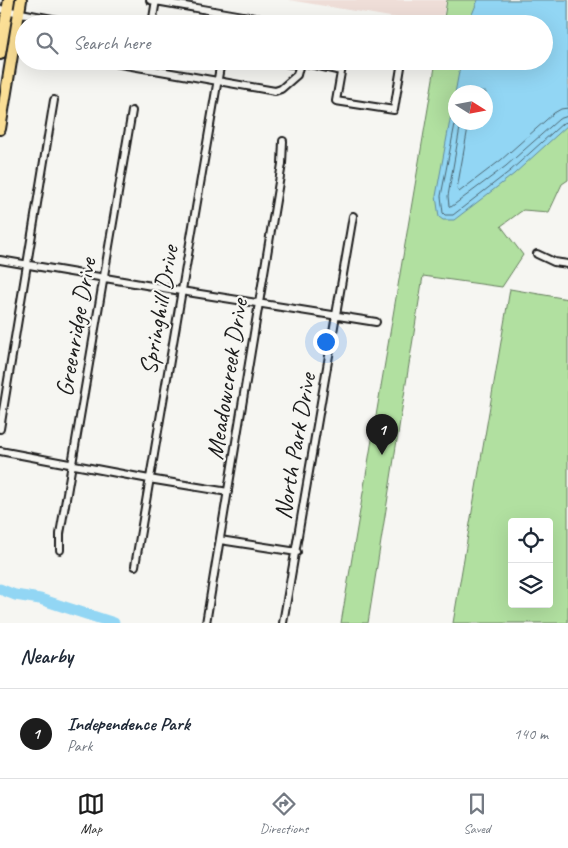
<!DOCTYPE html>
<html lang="en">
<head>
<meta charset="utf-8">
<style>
  :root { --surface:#fff; --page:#f2f2f3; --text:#1f2937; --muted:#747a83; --line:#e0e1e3; --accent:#1c1c1c }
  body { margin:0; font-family:Caveat,sans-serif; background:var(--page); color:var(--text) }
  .controls { position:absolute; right:15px; bottom:15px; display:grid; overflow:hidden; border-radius:5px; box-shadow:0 5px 20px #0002 }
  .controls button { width:45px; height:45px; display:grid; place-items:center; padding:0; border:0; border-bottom:1px solid var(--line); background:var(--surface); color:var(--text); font:25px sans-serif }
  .compass { position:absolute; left:448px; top:85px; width:45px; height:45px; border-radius:50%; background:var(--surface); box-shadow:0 5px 20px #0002; rotate:101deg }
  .you { position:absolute; left:325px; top:341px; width:18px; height:18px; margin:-12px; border:4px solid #fff; border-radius:50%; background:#1a73e8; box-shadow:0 0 0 8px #1a73e833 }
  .badge { display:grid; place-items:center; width:32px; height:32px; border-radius:50%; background:var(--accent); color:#fff; font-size:16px; font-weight:700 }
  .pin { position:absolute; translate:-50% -41px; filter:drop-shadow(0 1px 2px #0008) }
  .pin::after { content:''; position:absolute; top:26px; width:18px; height:15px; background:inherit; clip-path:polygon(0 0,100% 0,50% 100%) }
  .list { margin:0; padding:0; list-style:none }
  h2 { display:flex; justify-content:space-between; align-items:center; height:65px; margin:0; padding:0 20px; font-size:21px }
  h2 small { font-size:16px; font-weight:400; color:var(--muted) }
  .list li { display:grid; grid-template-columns:32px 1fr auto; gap:15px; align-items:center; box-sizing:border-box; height:90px; padding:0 20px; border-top:1px solid var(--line) }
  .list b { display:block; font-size:19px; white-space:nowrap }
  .list p { margin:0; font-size:16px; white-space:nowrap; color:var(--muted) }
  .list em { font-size:16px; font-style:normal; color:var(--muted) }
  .icon { flex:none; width:28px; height:28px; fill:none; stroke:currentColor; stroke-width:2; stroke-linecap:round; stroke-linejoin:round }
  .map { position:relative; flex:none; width:568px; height:623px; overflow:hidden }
  .search { position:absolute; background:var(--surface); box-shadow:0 5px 20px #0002; left:15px; right:15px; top:15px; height:55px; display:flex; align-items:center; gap:12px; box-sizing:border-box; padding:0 18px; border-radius:28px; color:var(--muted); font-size:19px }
  .sheet { height:155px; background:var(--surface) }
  nav { display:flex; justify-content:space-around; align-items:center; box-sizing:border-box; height:70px; border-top:1px solid var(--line); background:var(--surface); font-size:14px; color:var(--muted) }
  nav a { display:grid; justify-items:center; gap:2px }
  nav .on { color:var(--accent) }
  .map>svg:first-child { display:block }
  .built { fill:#efded8 }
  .green { fill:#b1e0a0; stroke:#667e5e; fill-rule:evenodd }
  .water { fill:#92d6f4; stroke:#638c9e; fill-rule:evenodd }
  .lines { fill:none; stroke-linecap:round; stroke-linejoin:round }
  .shore { stroke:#4b6672; stroke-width:1 }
  .river { stroke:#92d6f4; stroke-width:11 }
  .minor-casing { stroke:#1c1c1c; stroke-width:10 }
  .primary-casing { stroke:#1c1c1c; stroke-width:14 }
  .minor { stroke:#f6f6f2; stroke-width:6 }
  .primary { stroke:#fbdf96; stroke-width:10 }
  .labels { text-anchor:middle; stroke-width:4.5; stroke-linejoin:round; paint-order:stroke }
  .street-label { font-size:25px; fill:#1c1c1c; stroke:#f6f6f2 }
</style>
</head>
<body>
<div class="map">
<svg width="568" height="623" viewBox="0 0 568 623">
  <rect width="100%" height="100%" fill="#f6f6f2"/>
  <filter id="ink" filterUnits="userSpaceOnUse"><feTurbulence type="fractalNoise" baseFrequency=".02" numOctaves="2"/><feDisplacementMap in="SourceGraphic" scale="10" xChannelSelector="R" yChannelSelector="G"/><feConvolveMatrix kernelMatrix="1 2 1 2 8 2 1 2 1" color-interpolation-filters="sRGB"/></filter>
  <g filter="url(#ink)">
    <!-- built -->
    <path class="built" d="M289 0H446L442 24H432Z"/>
    <!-- green -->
    <path class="green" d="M447 0H568V180L562 184 549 212 523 210 501 226 523 255 502 287 423 276 368 623H341L436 61H544V24H443ZM456 92H486V122H456Z
      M510 289 568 299V623H453ZM512 522H549V604H512Z"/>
    <!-- water -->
    <path class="water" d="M478 0H568V125L514 174 454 220H443L439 217 436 196 461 61H544V24H468ZM456 92H486V122H456Z"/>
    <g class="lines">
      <!-- shore -->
      <path class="shore" d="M456 119 441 196 443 213 445 215H453L510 171 563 123 568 122
        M461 122 448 196 449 206 451 207 506 166 559 119 568 116
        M469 122 457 189 459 192 501 160 554 113 561 109 568 108"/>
      <!-- river -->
      <path class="river" d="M0 589 15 595 40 599 114 623"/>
      <!-- minor casing -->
      <g class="minor-casing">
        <path id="minor" d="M150 0 289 24
          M0 9 78 24
          M152 24 156 0
          M227 24 229 14
          M103 61 275 91 281 89 297 75 300 63
          M271 61 292 64 300 63
          M297 61 341 71
          M343 61 336 101 394 110 402 61
          M537 254 554 262 568 264
          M0 260 181 291 376 322
          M0 429 54 100
          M0 451 149 479 228 492
          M220 540 297 552
          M60 550V534L72 464 132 111
          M135 566 221 61
          M206 623 282 164 283 141
          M283 623 353 216"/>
      </g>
      <!-- primary casing -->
      <g class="primary-casing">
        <path id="primary" d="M0 54 9 0
          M0 129 21 0"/>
      </g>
      <!-- minor -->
      <use href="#minor" class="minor"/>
      <!-- primary -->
      <use href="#primary" class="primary"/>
    </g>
  </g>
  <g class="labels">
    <!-- street labels -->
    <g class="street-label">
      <text transform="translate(158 310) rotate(-80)" y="9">Springhill Drive</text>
      <text transform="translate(75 327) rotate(-80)" y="9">Greenridge Drive</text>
      <text transform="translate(226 379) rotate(-81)" y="9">Meadowcreek Drive</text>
      <text transform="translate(294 446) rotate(-80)" y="9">North Park Drive</text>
    </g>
  </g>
</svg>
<div class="controls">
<button><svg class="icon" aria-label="locate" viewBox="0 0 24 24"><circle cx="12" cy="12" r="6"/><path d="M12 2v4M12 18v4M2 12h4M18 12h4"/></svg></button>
<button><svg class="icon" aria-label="layers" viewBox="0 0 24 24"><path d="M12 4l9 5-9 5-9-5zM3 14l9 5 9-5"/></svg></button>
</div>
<svg class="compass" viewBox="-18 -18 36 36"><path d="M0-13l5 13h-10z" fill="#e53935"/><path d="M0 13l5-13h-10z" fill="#747a83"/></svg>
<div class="you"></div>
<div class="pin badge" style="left:382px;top:455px">1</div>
<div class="search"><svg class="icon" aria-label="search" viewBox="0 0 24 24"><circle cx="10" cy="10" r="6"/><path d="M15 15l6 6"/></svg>Search here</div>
</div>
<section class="sheet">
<h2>Nearby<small></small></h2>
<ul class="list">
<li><span class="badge">1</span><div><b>Independence Park</b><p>Park</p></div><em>140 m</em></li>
</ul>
</section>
<nav>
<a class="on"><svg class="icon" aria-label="map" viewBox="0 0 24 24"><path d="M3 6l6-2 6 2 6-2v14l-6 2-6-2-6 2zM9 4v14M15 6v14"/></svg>Map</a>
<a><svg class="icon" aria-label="directions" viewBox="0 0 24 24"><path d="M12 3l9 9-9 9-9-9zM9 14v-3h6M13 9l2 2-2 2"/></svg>Directions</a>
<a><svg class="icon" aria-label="saved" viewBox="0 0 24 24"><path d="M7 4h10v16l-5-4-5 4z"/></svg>Saved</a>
</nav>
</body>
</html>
